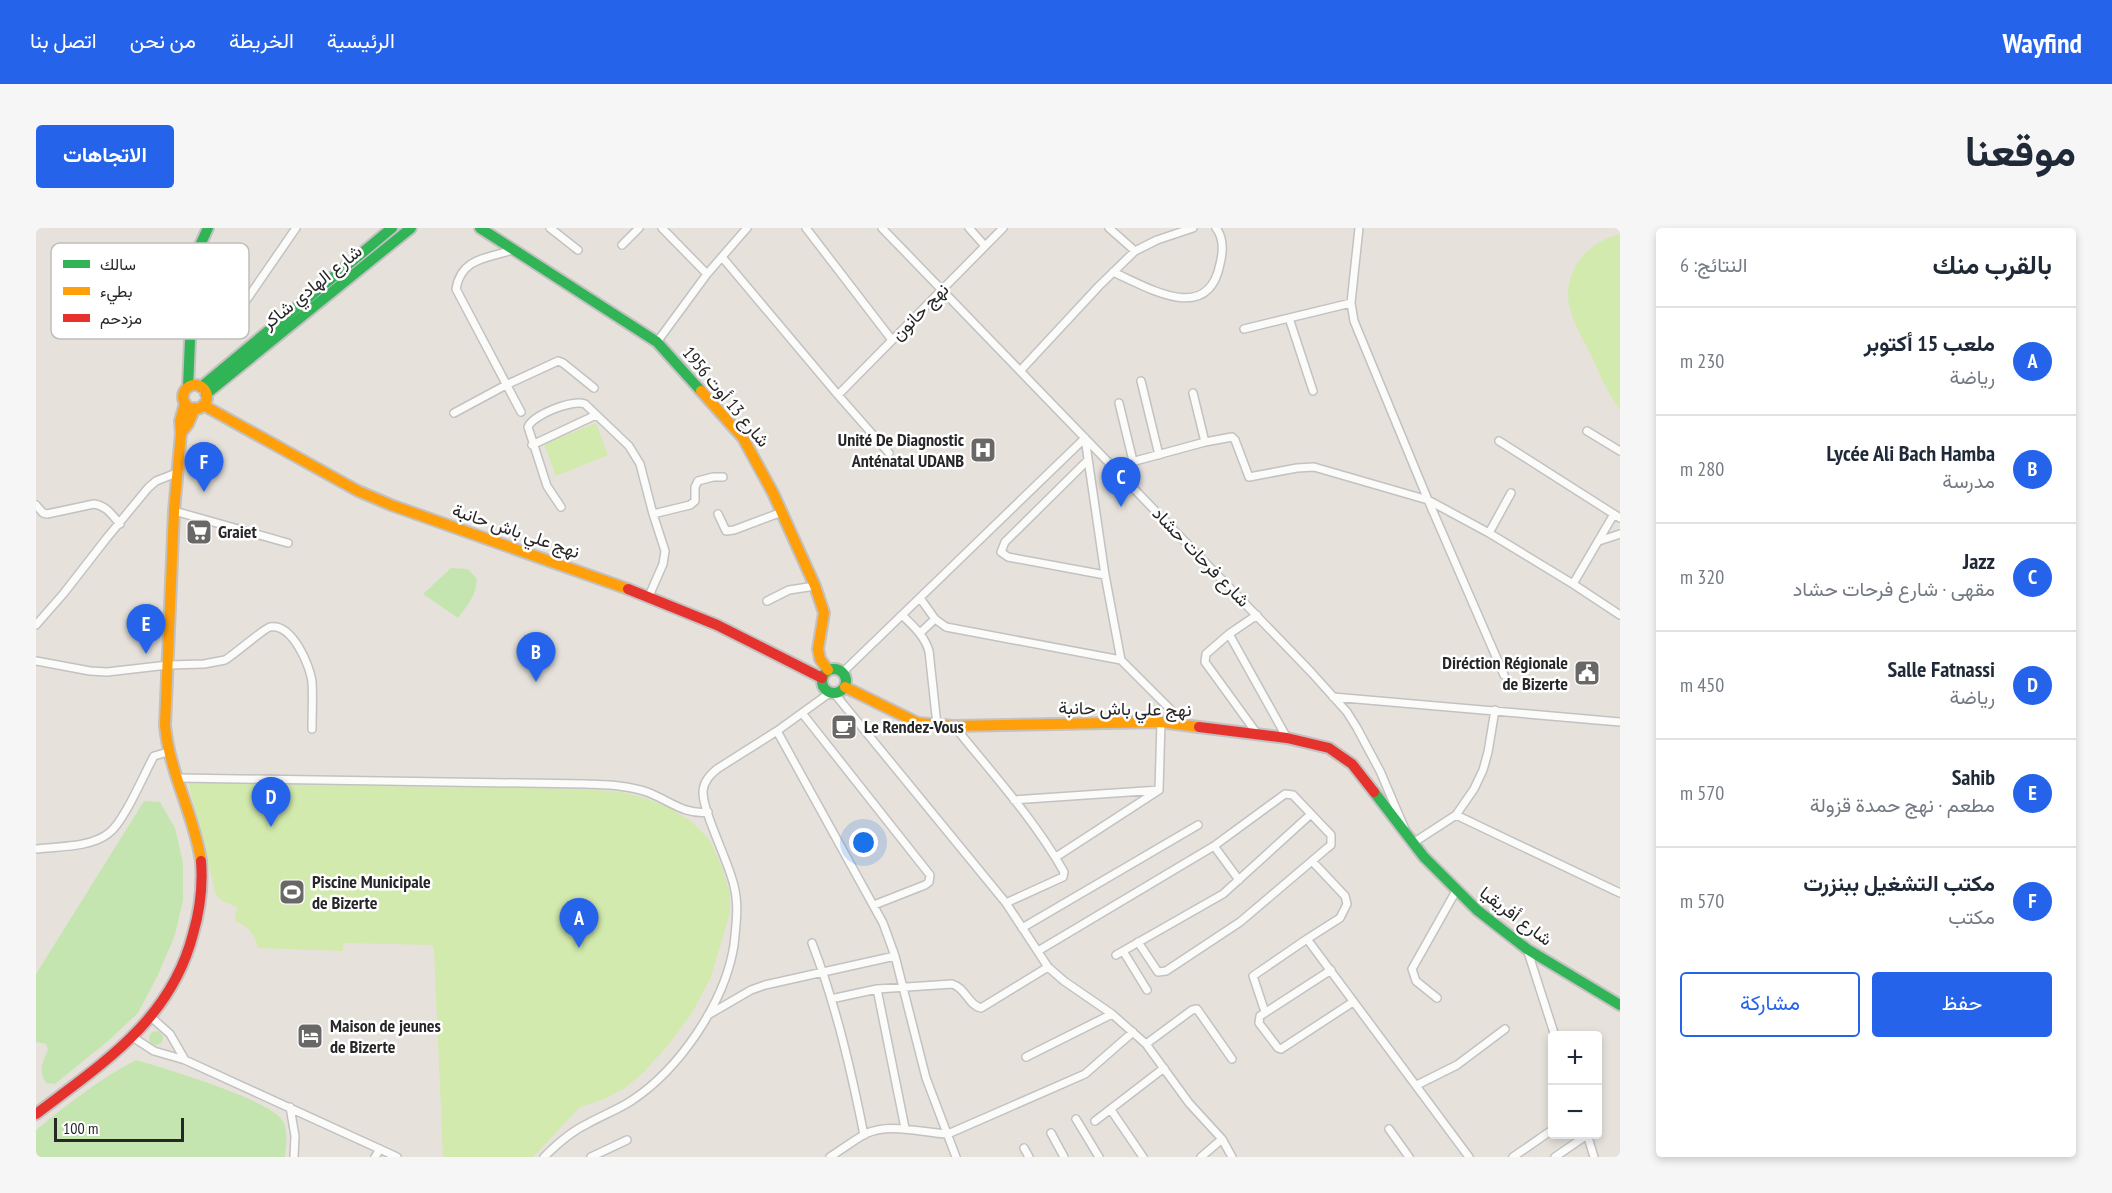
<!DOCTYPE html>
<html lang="ar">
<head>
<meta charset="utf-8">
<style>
  :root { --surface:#fff; --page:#f6f6f7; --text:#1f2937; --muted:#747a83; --line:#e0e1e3; --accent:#2563eb }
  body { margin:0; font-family:"PT Sans Narrow",Vazirmatn,sans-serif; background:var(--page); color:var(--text); direction:rtl }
  .controls { position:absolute; right:18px; bottom:18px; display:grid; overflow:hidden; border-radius:6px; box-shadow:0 3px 9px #0003 }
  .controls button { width:54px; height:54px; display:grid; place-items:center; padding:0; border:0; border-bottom:2px solid var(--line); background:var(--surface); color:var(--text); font:30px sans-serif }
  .scale { position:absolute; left:18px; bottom:15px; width:130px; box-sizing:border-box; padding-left:6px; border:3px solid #272727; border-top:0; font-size:16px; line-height:21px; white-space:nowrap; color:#272727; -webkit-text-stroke:4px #fff; paint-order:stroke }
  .you { position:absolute; left:828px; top:615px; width:21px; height:21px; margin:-15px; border:4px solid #fff; border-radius:50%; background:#1a73e8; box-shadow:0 0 0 9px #1a73e833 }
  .badge { display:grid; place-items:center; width:39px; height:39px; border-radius:50%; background:var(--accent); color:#fff; font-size:20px; font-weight:700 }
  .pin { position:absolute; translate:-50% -50px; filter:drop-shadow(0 2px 3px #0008) }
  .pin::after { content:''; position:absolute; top:32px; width:21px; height:18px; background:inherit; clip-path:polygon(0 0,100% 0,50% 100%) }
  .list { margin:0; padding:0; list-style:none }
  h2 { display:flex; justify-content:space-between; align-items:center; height:78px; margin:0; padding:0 24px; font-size:26px }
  h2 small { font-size:20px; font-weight:400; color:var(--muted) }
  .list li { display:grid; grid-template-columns:39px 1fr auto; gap:18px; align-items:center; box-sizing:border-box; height:108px; padding:0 24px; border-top:2px solid var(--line) }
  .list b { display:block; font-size:22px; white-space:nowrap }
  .list p { margin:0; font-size:20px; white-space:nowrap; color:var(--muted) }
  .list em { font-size:20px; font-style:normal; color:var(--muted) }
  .actions { display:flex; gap:12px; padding:18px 24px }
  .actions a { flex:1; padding:14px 0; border:2px solid var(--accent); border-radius:6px; text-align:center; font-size:21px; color:var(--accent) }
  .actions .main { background:var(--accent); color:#fff }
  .map { position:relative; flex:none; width:1584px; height:929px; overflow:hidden; direction:ltr; border-radius:6px }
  header { display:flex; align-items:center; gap:36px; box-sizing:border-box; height:84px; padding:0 30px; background:var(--accent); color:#fff }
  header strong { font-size:28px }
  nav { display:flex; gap:33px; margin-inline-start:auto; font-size:21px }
  .intro { display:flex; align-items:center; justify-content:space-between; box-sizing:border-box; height:144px; padding:0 36px }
  h1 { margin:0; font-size:42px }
  .button { padding:15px 27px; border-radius:6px; background:var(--accent); color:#fff; font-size:21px; font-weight:700 }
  main { display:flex; gap:36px; padding:0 36px }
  aside { flex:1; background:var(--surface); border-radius:6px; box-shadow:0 3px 9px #0003 }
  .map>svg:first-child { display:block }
  .green { fill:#c5e5b0 }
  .pitch { fill:#d2eaad }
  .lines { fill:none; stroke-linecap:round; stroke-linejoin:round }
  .street-casing { stroke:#c3c1c2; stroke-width:10 }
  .fast-casing { stroke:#c3c1c2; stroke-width:14 }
  .slow-casing { stroke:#c3c1c2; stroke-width:14 }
  .jam-casing { stroke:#c3c1c2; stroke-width:14 }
  .street { stroke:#fbfbfa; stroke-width:7 }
  .fast { stroke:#30b455; stroke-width:10 }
  .slow { stroke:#ff9f0a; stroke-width:10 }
  .jam { stroke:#e5322d; stroke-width:10 }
  .labels { text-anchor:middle; stroke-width:5; stroke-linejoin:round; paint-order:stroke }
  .street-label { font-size:18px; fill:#272727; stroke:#fff }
  .poi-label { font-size:18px; font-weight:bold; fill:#272727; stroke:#fff; text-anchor:start }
  .key { fill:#fff; stroke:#bebebe; stroke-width:1.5 }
  .key-label { font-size:16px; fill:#272727 }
</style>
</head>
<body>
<header>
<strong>Wayfind</strong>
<nav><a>الرئيسية</a><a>الخريطة</a><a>من نحن</a><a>اتصل بنا</a></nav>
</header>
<div class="intro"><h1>موقعنا</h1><a class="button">الاتجاهات</a></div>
<main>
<aside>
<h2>بالقرب منك<small>النتائج: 6</small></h2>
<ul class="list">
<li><span class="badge">A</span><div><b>ملعب 15 أكتوبر</b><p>رياضة</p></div><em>230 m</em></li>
<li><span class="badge">B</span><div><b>Lycée Ali Bach Hamba</b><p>مدرسة</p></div><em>280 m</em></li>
<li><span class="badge">C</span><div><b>Jazz</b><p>مقهى · شارع فرحات حشاد</p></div><em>320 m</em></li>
<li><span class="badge">D</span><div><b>Salle Fatnassi</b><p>رياضة</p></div><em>450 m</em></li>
<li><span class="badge">E</span><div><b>Sahib</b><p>مطعم · نهج حمدة قزولة</p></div><em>570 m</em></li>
<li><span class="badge">F</span><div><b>مكتب التشغيل ببنزرت</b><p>مكتب</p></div><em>570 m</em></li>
</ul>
<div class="actions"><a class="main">حفظ</a><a>مشاركة</a></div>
</aside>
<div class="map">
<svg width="1584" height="929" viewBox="0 0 1584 929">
  <rect width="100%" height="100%" fill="#e6e2db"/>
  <!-- green -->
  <path class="green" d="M415 340 432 341 441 351C440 368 432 377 422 390L387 366Z
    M108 573 124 574 139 600 147 635V672L139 707 122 747 102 785 72 813 19 856 10 855C2 842 6 836 12 822L10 816 0 814V746Z
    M113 810a7 7 0 1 1 14 0a7 7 0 1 1-14 0Z
    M100 832C127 840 233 871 246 892 253 902 250 918 249 929H0V902C32 876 63 851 100 832Z"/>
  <!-- pitch -->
  <path class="pitch" d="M1584 6V182C1572 166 1564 147 1556 129 1547 110 1533 89 1532 68 1531 37 1555 13 1584 6Z
    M560 195 572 227 520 248 508 216Z
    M152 555 548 561 584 564 606 569 632 579 656 594 674 612 685 637 694 664V685L675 749 656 785 633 816 607 845 589 860 568 871 544 879 497 929H407L398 721 396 717 307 715V723L222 720C218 705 213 699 199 693L201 679 188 674 180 667Z"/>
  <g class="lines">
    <!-- street casing -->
    <g class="street-casing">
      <path id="street" d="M514 0 542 22
        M626 0 671 46
        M770 0 856 112
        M846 0 1275 444 1311 484 1321 500 1344 543 1368 599
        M933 0 949 18
        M1073 0 1099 23
        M1323 0 1315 75 1318 93 1392 272 1468 447
        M586 17 603 0
        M477 22C451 30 425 30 420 61L485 184
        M686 29 802 167 853 225
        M1077 44C1113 60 1172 97 1184 36 1187 24 1188 10 1180 0
        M155 70 193 91 198 90 260 0
        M1253 90 1277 163
        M1208 101 1315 75
        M621 114 671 46 711 0
        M984 143 1063 58 1099 23 1121 12 1157 0
        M1105 153 1123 227
        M1157 165 1169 214
        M802 167 967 0
        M1083 175 1097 233
        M418 185 470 157 522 133 527 135 558 160
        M1551 203 1584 223
        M1049 210 1069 347 1085 432 1149 496
        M1463 213 1584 290
        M496 217 560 187
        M1052 232 969 314 965 324 972 329 1069 347
        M1077 239 1169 214 1196 209 1199 212 1213 249 1261 240 1278 239 1392 272 1453 305 1537 356 1584 387
        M0 277 7 285 11 286 58 276C71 278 76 287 84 296
        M525 279 511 258 492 199C497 187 536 171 549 176L593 218 604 236 617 286 629 323 627 336 613 368
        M138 283 252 315
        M617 286 654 277 659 273V259L662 253 677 249H687
        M682 286 690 303 698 302 746 284
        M1453 305 1475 265
        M1563 313 1584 306
        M1537 356 1578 286
        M884 370 899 391 910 399 1085 432
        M731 373 753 362 779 358
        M866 387C877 398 888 407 893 423L901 497
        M1221 387 1193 406 1170 426 1169 434 1222 507
        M0 397 28 365 70 311 112 260 120 253 143 244
        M884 405 899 391
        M1193 406 1251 510
        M0 433 54 443 71 444 132 437 168 436 189 432C198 427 227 401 234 399 256 395 274 437 276 454 277 469 276 485 276 501
        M807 444 1049 210
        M798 465 970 675 1012 739 1028 753 1076 786 1110 816 1153 875 1186 911 1196 929
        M1297 469 1584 494
        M766 485 894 647 893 654 889 657 838 677
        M918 498C956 545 998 591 1028 644L1027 649 970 675
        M741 503 847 695 859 728 890 850 920 929
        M142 550 550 556C570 557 591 557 611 564 633 572 647 587 672 584
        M978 572 1123 562
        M1420 587 1584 665
        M1377 615 1420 587 1438 561 1447 542 1452 524 1459 482
        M1178 618 1203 652
        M0 621C23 618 54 620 73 605 88 594 108 546 118 528L132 524
        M1020 629 1123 562 1125 494
        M986 700 1162 597
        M1271 711 1304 690 1311 676 1309 668 1276 633
        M776 715C800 777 815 842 828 907
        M1491 721 1519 808
        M1002 723 1178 618 1249 566 1257 567 1295 607V617L1290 621 1204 694 1130 743 1122 744 1102 714
        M1087 723 1111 762
        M1080 727 1187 666 1275 586
        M1295 742 1224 788 1223 795 1242 820 1245 821 1317 774
        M841 761 916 756C930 760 932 777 945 780L1012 739
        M1401 770 1380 753 1376 741 1420 663
        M795 771 841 761 869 900
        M1229 784 1217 748 1271 711 1433 929
        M672 787 715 762 729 757 859 728
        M116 790 134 806 149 832
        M98 810 118 823 149 832 361 929
        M1110 816 1156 782 1161 781 1196 831
        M990 829 1076 786
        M1381 857 1421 837 1469 801
        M254 879 259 908 258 929
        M1075 882 1107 929
        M1040 891 1063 929
        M1059 893 1128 840
        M1353 901 1373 929
        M1015 905 1028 929
        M1551 906 1558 929
        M988 920 993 929
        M339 929 344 921
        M508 929C521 916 534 904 551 896 565 888 581 882 595 873 644 841 689 774 698 717 700 697 703 677 698 658 693 634 666 583 667 563 668 553 674 547 681 541L741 503 795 464
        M555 929 591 912
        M794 929C805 922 817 913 829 906 854 894 885 905 912 906L1049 846 1097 804
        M1165 929 1186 911
        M1477 929 1516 902
        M1519 929 1551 907"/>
    </g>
    <!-- fast casing -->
    <g class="fast-casing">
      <path id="fast" d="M444 0 621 114 665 163
        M152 159 157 42 160 26 172 0
        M165 159 356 0
        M170 166 375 0
        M786 453a12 12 0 1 1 24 0a12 12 0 1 1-24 0Z
        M1338 564 1388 629 1441 682 1491 721 1584 777"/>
    </g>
    <!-- slow casing -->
    <g class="slow-casing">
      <path id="slow" d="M147 169a12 12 0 1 1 24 0a12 12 0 1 1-24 0Z
        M665 163 707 210 737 265 779 358 788 385 782 421 784 431 792 442
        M149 175 144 193 145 205 138 283 129 497C133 544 158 586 165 633
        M167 177 322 263 355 277 592 361
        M145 205 152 196 159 180
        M809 459 882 495 918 498 1125 494 1163 499"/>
    </g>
    <!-- jam casing -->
    <g class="jam-casing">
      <path id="jam" d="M592 361 681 397 786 450
        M1163 499 1251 510 1293 520 1316 536 1338 564
        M0 886C67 835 135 792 157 706 164 682 167 658 165 633"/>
    </g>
    <!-- street -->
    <use href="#street" class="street"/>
    <!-- fast -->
    <use href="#fast" class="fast"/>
    <!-- slow -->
    <use href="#slow" class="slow"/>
    <!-- jam -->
    <use href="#jam" class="jam"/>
  </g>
  <!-- icons -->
  <defs>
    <g id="hospital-square" transform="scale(1.35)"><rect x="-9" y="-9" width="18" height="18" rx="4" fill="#6a6866" stroke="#fff"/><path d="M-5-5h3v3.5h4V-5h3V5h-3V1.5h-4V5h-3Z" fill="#fff"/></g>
    <g id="supermarket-square" transform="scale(1.35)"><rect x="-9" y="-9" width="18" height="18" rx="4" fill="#6a6866" stroke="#fff"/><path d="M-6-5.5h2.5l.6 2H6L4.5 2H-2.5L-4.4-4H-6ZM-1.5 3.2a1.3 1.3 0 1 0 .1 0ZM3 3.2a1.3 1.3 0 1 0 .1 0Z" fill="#fff"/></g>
    <g id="civic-square" transform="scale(1.35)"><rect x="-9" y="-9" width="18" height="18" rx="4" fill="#6a6866" stroke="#fff"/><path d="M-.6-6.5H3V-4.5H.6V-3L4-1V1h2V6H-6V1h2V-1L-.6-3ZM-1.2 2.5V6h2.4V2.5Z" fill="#fff"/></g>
    <g id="cafe-square" transform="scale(1.35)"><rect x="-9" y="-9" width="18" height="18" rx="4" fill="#6a6866" stroke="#fff"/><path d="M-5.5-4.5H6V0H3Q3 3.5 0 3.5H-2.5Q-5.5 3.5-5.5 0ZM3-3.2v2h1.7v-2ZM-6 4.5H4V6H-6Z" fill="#fff"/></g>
    <g id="stadium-square" transform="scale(1.35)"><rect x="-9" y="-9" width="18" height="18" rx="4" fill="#6a6866" stroke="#fff"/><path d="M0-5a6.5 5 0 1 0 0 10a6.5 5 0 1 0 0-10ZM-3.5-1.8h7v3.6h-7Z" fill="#fff"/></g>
    <g id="hotel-square" transform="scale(1.35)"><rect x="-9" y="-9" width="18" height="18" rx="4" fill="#6a6866" stroke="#fff"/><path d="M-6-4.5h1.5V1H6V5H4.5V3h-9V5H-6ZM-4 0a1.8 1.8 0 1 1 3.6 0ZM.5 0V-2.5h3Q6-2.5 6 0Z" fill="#fff"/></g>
  </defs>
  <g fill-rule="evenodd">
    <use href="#hospital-square" x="947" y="222"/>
    <use href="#supermarket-square" x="163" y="304"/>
    <use href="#civic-square" x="1551" y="445"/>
    <use href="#cafe-square" x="808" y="499"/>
    <use href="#stadium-square" x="256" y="664"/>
    <use href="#hotel-square" x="274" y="808"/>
  </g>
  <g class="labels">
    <!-- street labels -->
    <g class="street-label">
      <text transform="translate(276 59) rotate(-39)" y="6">شارع الهادي شاكر</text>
      <text transform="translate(884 84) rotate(-45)" y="6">نهج حانون</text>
      <text transform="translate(690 169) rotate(50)" y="6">شارع 13 أوت 1956</text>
      <text transform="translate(480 303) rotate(19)" y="6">نهج علي باش حانبة</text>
      <text transform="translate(1165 329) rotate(46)" y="6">شارع فرحات حشاد</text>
      <text transform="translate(1089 481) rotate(1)" y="6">نهج علي باش حانبة</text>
      <text transform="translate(1480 688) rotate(37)" y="6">شارع أفريقيا</text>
    </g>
    <!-- poi labels -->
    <g class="poi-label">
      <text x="928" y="218" text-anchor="end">Unité De Diagnostic<tspan x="928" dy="21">Anténatal UDANB</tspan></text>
      <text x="182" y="310">Graiet</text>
      <text x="1532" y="441" text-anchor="end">Diréction Régionale<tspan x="1532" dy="21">de Bizerte</tspan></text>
      <text x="828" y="505">Le Rendez-Vous</text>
      <text x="276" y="660">Piscine Municipale<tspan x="276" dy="21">de Bizerte</tspan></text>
      <text x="294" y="804">Maison de jeunes<tspan x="294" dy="21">de Bizerte</tspan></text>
    </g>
  </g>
  <!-- legend -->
  <rect x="15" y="15" width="198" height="96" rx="9" class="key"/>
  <rect x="27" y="32" width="27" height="8" fill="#30b455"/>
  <rect x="27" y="59" width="27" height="8" fill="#ff9f0a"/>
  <rect x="27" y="86" width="27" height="8" fill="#e5322d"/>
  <g class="key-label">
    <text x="64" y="42">سالك</text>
    <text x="64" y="69">بطيء</text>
    <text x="64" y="96">مزدحم</text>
  </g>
</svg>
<div class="controls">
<button>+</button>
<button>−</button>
</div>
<div class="scale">100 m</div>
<div class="you"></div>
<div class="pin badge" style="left:543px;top:720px">A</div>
<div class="pin badge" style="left:500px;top:454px">B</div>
<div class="pin badge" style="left:1085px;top:279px">C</div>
<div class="pin badge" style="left:235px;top:599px">D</div>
<div class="pin badge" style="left:110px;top:426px">E</div>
<div class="pin badge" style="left:168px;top:264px">F</div>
</div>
</main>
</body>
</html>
